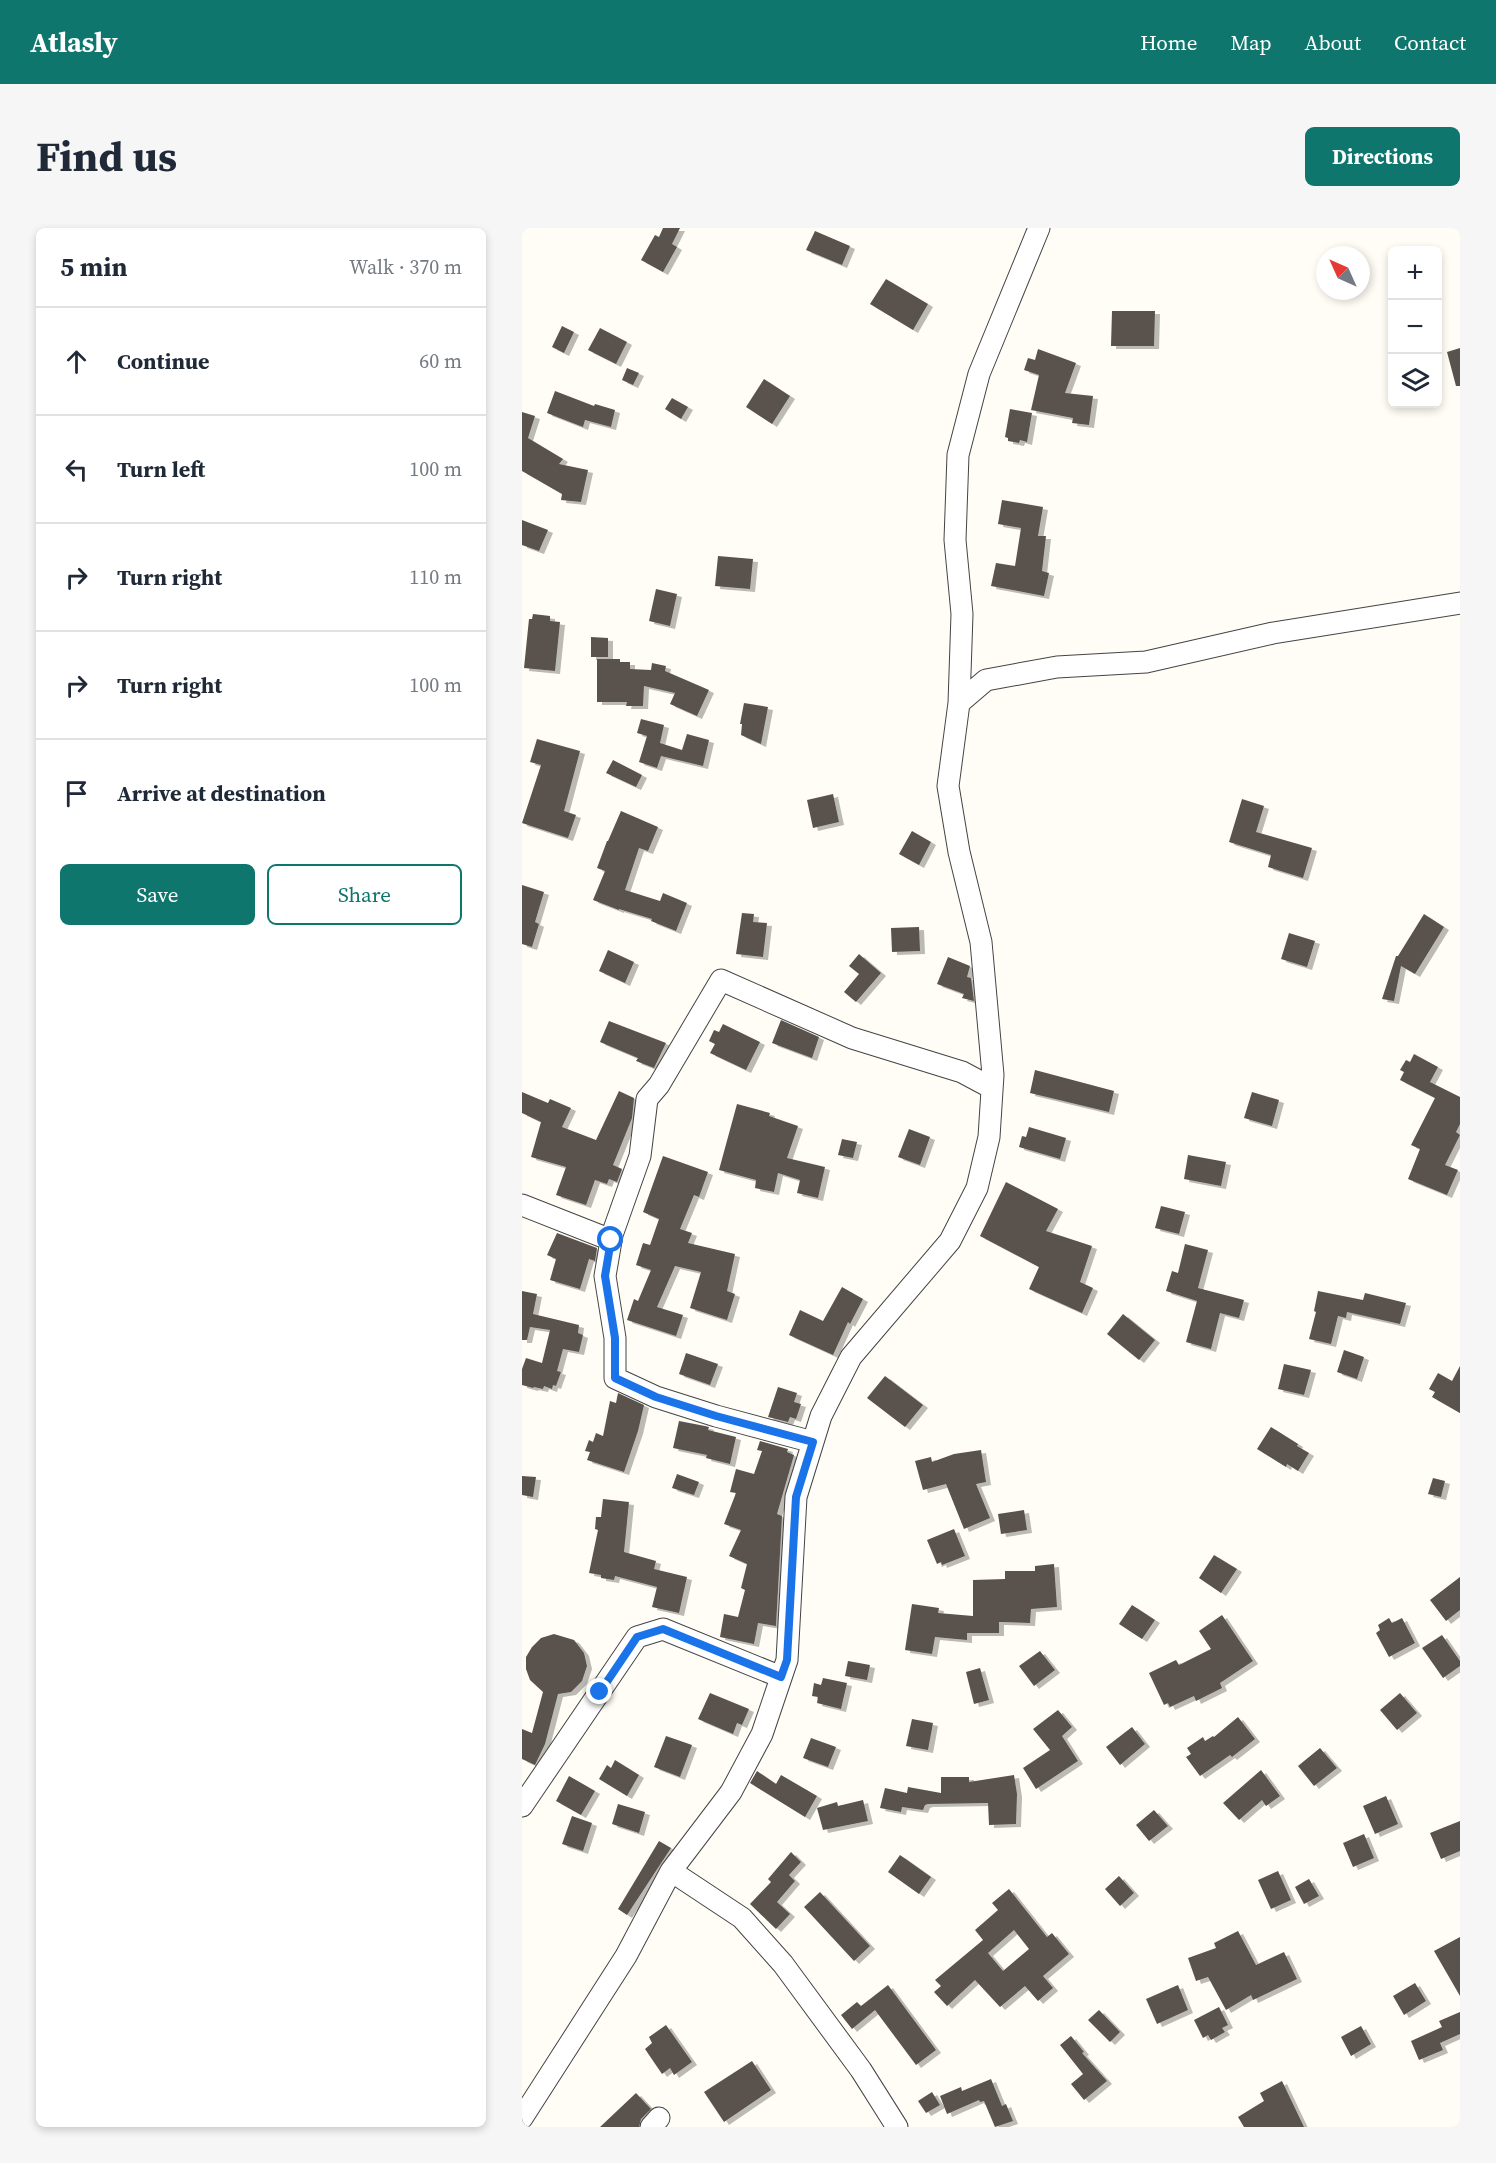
<!DOCTYPE html>
<html lang="en">
<head>
<meta charset="utf-8">
<style>
  :root { --surface:#fff; --page:#f6f6f7; --text:#1f2937; --muted:#747a83; --line:#e0e1e3; --accent:#0f766e }
  body { margin:0; font-family:"Source Serif 4",serif; background:var(--page); color:var(--text) }
  .controls { position:absolute; right:18px; top:18px; display:grid; overflow:hidden; border-radius:9px; box-shadow:0 3px 9px #0003 }
  .controls button { width:54px; height:54px; display:grid; place-items:center; padding:0; border:0; border-bottom:2px solid var(--line); background:var(--surface); color:var(--text); font:30px sans-serif }
  .compass { position:absolute; left:794px; top:18px; width:54px; height:54px; border-radius:50%; background:var(--surface); box-shadow:0 3px 9px #0003; rotate:315deg }
  .stop { position:absolute; width:18px; height:18px; margin:-14px; border:4px solid #1a73e8; border-radius:50%; background:#fff }
  .stop.end { background:#1a73e8; border-color:#fff; box-shadow:0 2px 6px #0008 }
  .list { margin:0; padding:0; list-style:none }
  h2 { display:flex; justify-content:space-between; align-items:center; height:78px; margin:0; padding:0 24px; font-size:26px }
  h2 small { font-size:20px; font-weight:400; color:var(--muted) }
  .list li { display:grid; grid-template-columns:39px 1fr auto; gap:18px; align-items:center; box-sizing:border-box; height:108px; padding:0 24px; border-top:2px solid var(--line) }
  .list b { display:block; font-size:22px; white-space:nowrap }
  .list em { font-size:20px; font-style:normal; color:var(--muted) }
  .actions { display:flex; gap:12px; padding:18px 24px }
  .actions a { flex:1; padding:14px 0; border:2px solid var(--accent); border-radius:9px; text-align:center; font-size:21px; color:var(--accent) }
  .actions .main { background:var(--accent); color:#fff }
  .icon { flex:none; width:33px; height:33px; fill:none; stroke:currentColor; stroke-width:2; stroke-linecap:round; stroke-linejoin:round }
  .map { position:relative; flex:none; width:938px; height:1899px; overflow:hidden; border-radius:9px }
  header { display:flex; align-items:center; gap:36px; box-sizing:border-box; height:84px; padding:0 30px; background:var(--accent); color:#fff }
  header strong { font-size:28px }
  nav { display:flex; gap:33px; margin-inline-start:auto; font-size:21px }
  .intro { display:flex; align-items:center; justify-content:space-between; box-sizing:border-box; height:144px; padding:0 36px }
  h1 { margin:0; font-size:42px }
  .button { padding:15px 27px; border-radius:9px; background:var(--accent); color:#fff; font-size:21px; font-weight:700 }
  main { display:flex; gap:36px; padding:0 36px }
  aside { flex:1; background:var(--surface); border-radius:9px; box-shadow:0 3px 9px #0003 }
  .map>svg:first-child { display:block }
  .building { fill:#5a524d; fill-rule:evenodd; filter:url(#shadow) }
  .lines { fill:none; stroke-linecap:round; stroke-linejoin:round }
  .minor-casing { stroke:#444; stroke-width:23 }
  .minor { stroke:#fff; stroke-width:21 }
  .route { stroke:#1a73e8; stroke-width:8 }
</style>
</head>
<body>
<header>
<strong>Atlasly</strong>
<nav><a>Home</a><a>Map</a><a>About</a><a>Contact</a></nav>
</header>
<div class="intro"><h1>Find us</h1><a class="button">Directions</a></div>
<main>
<aside>
<h2>5 min<small>Walk · 370 m</small></h2>
<ul class="list">
<li><svg class="icon" aria-label="ahead" viewBox="0 0 24 24"><path d="M12 20V5M6 11l6-6 6 6"/></svg><div><b>Continue</b></div><em>60 m</em></li>
<li><svg class="icon" aria-label="left" viewBox="0 0 24 24"><path d="M17 20v-9H6M10 6l-5 5 5 5"/></svg><div><b>Turn left</b></div><em>100 m</em></li>
<li><svg class="icon" aria-label="right" viewBox="0 0 24 24"><path d="M7 20v-9h11M14 6l5 5-5 5"/></svg><div><b>Turn right</b></div><em>110 m</em></li>
<li><svg class="icon" aria-label="right" viewBox="0 0 24 24"><path d="M7 20v-9h11M14 6l5 5-5 5"/></svg><div><b>Turn right</b></div><em>100 m</em></li>
<li><svg class="icon" aria-label="arrive" viewBox="0 0 24 24"><path d="M6 21V4h12l-3 4 3 4H6"/></svg><div><b>Arrive at destination</b></div></li>
</ul>
<div class="actions"><a class="main">Save</a><a>Share</a></div>
</aside>
<div class="map">
<svg width="938" height="1899" viewBox="0 0 938 1899">
  <defs>
    <filter id="shadow"><feDropShadow dx="5" dy="3" stdDeviation="0" flood-color="#0004"/></filter>
  </defs>
  <rect width="100%" height="100%" fill="#fffdf5"/>
  <!-- building -->
  <path class="building" d="M141 0H158L150 16 155 19 141 44 119 32 133 7 137 9Z
    M293 3 328 18 320 37 284 22Z
    M364 51 406 76 391 102 348 76Z
    M590 83H633L632 118H589Z
    M40 98 52 104 42 125 30 119Z
    M78 100 105 114 94 136 66 122Z
    M938 120V158H934L925 124Z
    M516 121 554 135 543 165 571 168 567 197 550 195 551 190 509 182 517 147 502 142 506 130 513 132Z
    M105 140 117 145 111 157 100 152Z
    M242 151 268 168 250 196 224 179Z
    M33 163 72 178 73 176 93 182 89 199 63 192 61 199 25 185Z
    M150 170 166 179 159 191 143 181Z
    M488 181 510 185 505 214 498 212 497 215 486 213V210L483 209Z
    M0 184 13 188 6 210 41 231 37 236 66 242 59 274 39 272 40 266 0 243Z
    M480 272 521 279 516 308H524L520 343 527 345 522 368 469 358 474 335 493 338 499 300 476 296Z
    M0 292 26 302 17 323 0 317Z
    M196 328 231 331 228 361 193 358Z
    M134 361 155 366 148 398 127 393Z
    M11 386 28 388V393L38 394 33 443 2 440 7 391H10Z
    M69 409 86 410V429H69Z
    M75 431H98V434H108V441L129 442 130 435 144 438 143 443 187 462 175 488 148 476 153 465 122 458 121 478H104L105 474H75Z
    M222 475 246 479 239 516 219 507 220 496H218Z
    M119 491 142 497 138 515 160 522 165 506 187 512 181 538 139 528 135 540 117 534 125 508 115 505Z
    M15 511 58 523 42 583 54 587 46 610 0 595 19 537 8 534Z
    M91 532 120 547 114 559 84 545Z
    M311 566 317 594 291 600 285 572Z
    M720 571 742 578 734 604 790 620 781 650 746 639 749 627 707 614Z
    M99 583 136 599 126 623 117 620 103 662 138 673 141 665 165 675 154 703 129 693 130 691 97 681V682L71 672 83 643 75 640 85 613H86Z
    M390 603 409 614 397 637 377 626Z
    M0 657 22 664 13 694 17 696 10 719 0 716Z
    M220 685 232 686 231 694 245 695 241 729 214 726Z
    M902 686 922 699 893 746 879 738 872 773 860 771 874 728H876Z
    M397 699 398 723 370 724 369 700Z
    M767 705 793 713 785 739 759 731Z
    M86 722 112 734 103 755 77 743Z
    M337 726 359 745 334 774 322 764 337 746 327 738Z
    M426 729 448 738 445 749 449 750 452 773 440 770 442 766 415 756Z
    M259 792 297 809 290 830 250 815Z
    M87 793 144 815 132 840 114 833 116 830 78 814Z
    M201 796 238 814 224 842 188 825 193 816 187 813 192 802 197 804Z
    M892 826 916 839 908 854 938 869V896L934 904 938 907 923 937 936 942 925 967 886 951 898 921 889 917 913 870 878 852 882 844 878 842 884 832 888 834Z
    M513 842 592 863 587 884 508 865Z
    M97 863 112 870 110 890 91 937 100 941 95 954 87 951 85 956 73 952 64 977 34 967 44 939 9 929 19 894 0 885V864L26 875 28 871 49 880 40 899 74 912Z
    M730 864 757 872 750 898 722 890Z
    M215 876 248 885 247 888 276 898 265 930 303 939 296 970 275 965 278 952 256 945 252 964 233 960 234 952 197 942Z
    M507 899 544 910 538 931 497 919 500 908 504 909Z
    M387 901 408 909 398 937 376 929Z
    M320 911 335 914 331 930 316 927Z
    M666 927 704 934 699 958 662 951Z
    M141 928 186 944 177 969 172 967 158 1001 170 1005 166 1015 213 1026 205 1063 213 1066 205 1092 168 1080 179 1044 153 1038 135 1079 161 1087 154 1108 105 1092 112 1071 116 1073 129 1042 114 1037 121 1015 128 1017 137 991 121 984Z
    M484 954 536 981 524 1003 570 1018 558 1054 571 1060 560 1085 507 1061 517 1039 458 1008Z
    M639 978 663 984 657 1006 633 1000Z
    M35 1005 75 1020 73 1033 67 1031 58 1061 28 1052 34 1031 25 1027Z
    M663 1016 686 1022 676 1060 722 1072 717 1090 698 1085 689 1121 664 1114 675 1073 644 1063 650 1043 656 1045Z
    M320 1059 341 1071 328 1096 326 1094 311 1127 267 1107 278 1082 301 1093Z
    M0 1063 15 1066 11 1086 57 1097 56 1105 61 1107 57 1124 41 1121 35 1143 39 1144 34 1158 31 1157 30 1161 22 1158 21 1161 12 1159 11 1160 0 1157V1141L4 1130 20 1135 28 1102 8 1099 5 1112H0Z
    M796 1063 841 1072 843 1065 884 1075 878 1096 825 1084 824 1090 816 1088 809 1116 787 1111 794 1084 792 1083Z
    M601 1086 633 1112 617 1132 585 1106Z
    M822 1122 842 1129 835 1151 815 1144Z
    M164 1125 196 1136 188 1157 157 1146Z
    M762 1136 789 1142 782 1167 756 1161Z
    M938 1138V1185L910 1169 913 1164 907 1161 916 1145 930 1153Z
    M363 1148 401 1177 383 1199 345 1170Z
    M256 1159 275 1165 272 1174 279 1176 274 1191 268 1189 266 1194 246 1189Z
    M96 1165 122 1177 116 1203 102 1244 65 1232 68 1224 63 1223 67 1212 71 1214 74 1205 81 1208 88 1173 94 1175Z
    M157 1193 183 1198 187 1199 186 1202 214 1209 208 1236 184 1230 185 1227 151 1220Z
    M749 1199 776 1216 775 1218 787 1225 776 1243 765 1236 764 1239 735 1221Z
    M238 1213 266 1221 265 1224 272 1227 255 1286 260 1288 254 1398 236 1395 232 1416 198 1409 202 1386 216 1389 223 1362 219 1360 225 1336 207 1328 219 1302 202 1296 214 1265 208 1264 214 1241 232 1246 240 1223 235 1222Z
    M459 1222 464 1254 454 1256 468 1290 442 1301 424 1256 401 1262 393 1233 409 1229 410 1234 432 1226Z
    M155 1246 177 1254 172 1267 150 1260Z
    M0 1248 14 1249 11 1269 0 1267Z
    M911 1250 923 1253 919 1269 906 1266Z
    M81 1271 107 1274 102 1324 134 1333 132 1341 165 1349 157 1385 130 1379 135 1359 93 1348 92 1352 79 1350V1347L67 1345 76 1302 73 1301 74 1289H79Z
    M502 1282 505 1302 479 1306 476 1286Z
    M432 1301 443 1328 420 1337 419 1334 415 1336 405 1312Z
    M692 1327 715 1341 699 1365 677 1350Z
    M532 1336 535 1379 509 1381 508 1395 477 1394V1405H445V1412L413 1409 410 1426 383 1422 390 1376 417 1380 416 1385 451 1388V1352L483 1351V1343H513V1338Z
    M938 1349V1382L924 1393 908 1372Z
    M610 1377 633 1392 620 1411 597 1396Z
    M700 1387 731 1433 698 1455 700 1460 674 1473 672 1468 648 1479 646 1475 642 1477 627 1445 654 1432 657 1437 689 1421 677 1403Z
    M867 1390 870 1395 880 1390 893 1415 867 1429 854 1405 858 1402 856 1397Z
    M32 1406 52 1412 62 1425 65 1438 60 1453 49 1464 36 1466 23 1516 13 1537 0 1531V1501L10 1505 21 1464 8 1452 4 1441V1429L10 1419 19 1410Z
    M920 1407 938 1433V1438L921 1450 900 1420Z
    M518 1423 533 1442 512 1458 497 1438Z
    M326 1433 348 1437 345 1452 323 1448Z
    M458 1440 467 1472 452 1476 444 1444Z
    M301 1450 325 1455 319 1481 295 1475 296 1469 290 1468 292 1455 299 1457Z
    M188 1465 227 1481 220 1497 215 1495 211 1506 176 1491Z
    M878 1465 895 1485 875 1502 858 1482Z
    M536 1482 550 1499 540 1508 556 1533 514 1561 501 1540 528 1522 511 1501Z
    M716 1489 733 1511 710 1529 708 1527 678 1548 664 1529 669 1526 665 1520 681 1509 683 1513 691 1508 692 1509Z
    M390 1491 411 1495 406 1522 384 1518Z
    M610 1499 623 1516 598 1537 584 1519Z
    M144 1508 170 1517 158 1549 132 1539Z
    M289 1510 314 1519 306 1539 281 1530Z
    M798 1520 815 1540 792 1558 776 1538Z
    M93 1532 117 1547 105 1568 77 1551 85 1537 89 1540Z
    M739 1542 758 1568 744 1578 740 1572 717 1592 701 1575Z
    M235 1543 254 1556 259 1547 295 1568 283 1589 228 1555Z
    M492 1547 495 1566 494 1596 467 1597 466 1575 406 1576 403 1577 401 1582 380 1579 379 1584 358 1580 363 1560 385 1565 386 1559 419 1565V1549H447V1554Z
    M47 1548 73 1563 59 1587 34 1573Z
    M864 1568 876 1596 853 1606 841 1578Z
    M341 1572 346 1593 301 1602 295 1580 315 1574 316 1578Z
    M96 1576 123 1584 117 1605 90 1596Z
    M632 1582 646 1598 627 1613 614 1597Z
    M50 1588 70 1595 61 1623 40 1616Z
    M938 1593V1623L919 1631 908 1605Z
    M842 1606 852 1630 831 1639 821 1615Z
    M137 1613 149 1620 105 1687 96 1681Z
    M269 1624 279 1634 267 1647 273 1653 255 1674 268 1686 254 1701 228 1676 249 1654 246 1651Z
    M378 1627 409 1649 397 1666 366 1644Z
    M756 1643 769 1672 749 1681 736 1652Z
    M597 1648 612 1665 598 1678 583 1661Z
    M787 1651 797 1668 782 1676 773 1659Z
    M487 1661 525 1709 530 1705 547 1726 521 1748 531 1760 516 1773 503 1758 478 1779 453 1752 425 1778 412 1764 419 1758 413 1752 461 1712 453 1702 476 1682 470 1675ZM492 1702 507 1721 481 1743 466 1725Z
    M298 1664 348 1718 332 1733 282 1679Z
    M716 1703 734 1737 762 1724 775 1751 731 1772 729 1767 704 1782 686 1749 674 1753 666 1730 694 1720 692 1715Z
    M938 1709V1768L912 1723Z
    M893 1755 904 1773 882 1787 871 1768Z
    M366 1757 414 1822 394 1837 353 1782 330 1801 319 1787 335 1774 339 1778Z
    M656 1757 666 1782 635 1796 624 1771Z
    M697 1779 706 1797 700 1800 703 1804 689 1812 686 1807 681 1810 672 1792Z
    M577 1782 598 1804 588 1814 566 1792Z
    M938 1784V1806L918 1815 921 1822 897 1832 889 1813 920 1799 917 1793Z
    M144 1797 170 1834 152 1847 148 1840 140 1846 123 1821 130 1815 127 1809Z
    M839 1798 849 1816 829 1828 819 1809Z
    M549 1808 562 1824 560 1825 585 1853 562 1872 549 1856 561 1846 538 1817Z
    M230 1833 249 1862 202 1894 182 1864Z
    M469 1851 480 1878 484 1876 491 1893 473 1899 462 1873 458 1874 457 1872 425 1886 418 1868 439 1859 440 1863Z
    M760 1853 782 1899H722L716 1889 742 1873 738 1865Z
    M410 1864 418 1877 404 1885 396 1873Z
    M114 1865 129 1881 119 1891 117 1899H78Z"/>
  <g class="lines">
    <!-- minor casing -->
    <g class="minor-casing">
      <path id="minor" d="M437 475 464 452 535 439 624 434 751 405 938 375
        M0 977 89 1012
        M291 1214 194 1188 134 1169 93 1150V1110L83 1048 90 1007 118 928 125 871 137 857 199 752 330 810 440 844 470 860
        M0 1578 115 1409 141 1401 259 1449
        M149 1643 220 1690 261 1736 339 1842 375 1899
        M0 1890 104 1728 149 1643 209 1564 240 1506 265 1432 274 1269 299 1188 329 1129 428 1013 455 960 467 909 471 847 459 714 437 624 426 558 437 475 440 386 433 312 436 227 457 146 517 0
        M129 1899 137 1890"/>
    </g>
    <!-- minor -->
    <use href="#minor" class="minor"/>
  </g>
  <g class="lines">
    <!-- route -->
    <path class="route" d="M78 1464 115 1409 141 1401 259 1449 265 1432 274 1269 291 1214 194 1188 134 1169 93 1150V1110L83 1048 89 1012"/>
  </g>
</svg>
<div class="controls">
<button>+</button>
<button>−</button>
<button><svg class="icon" aria-label="layers" viewBox="0 0 24 24"><path d="M12 4l9 5-9 5-9-5zM3 14l9 5 9-5"/></svg></button>
</div>
<svg class="compass" viewBox="-18 -18 36 36"><path d="M0-13l5 13h-10z" fill="#e53935"/><path d="M0 13l5-13h-10z" fill="#747a83"/></svg>
<div class="stop" style="left:89px;top:1012px"></div>
<div class="stop end" style="left:78px;top:1464px"></div>
</div>
</main>
</body>
</html>
